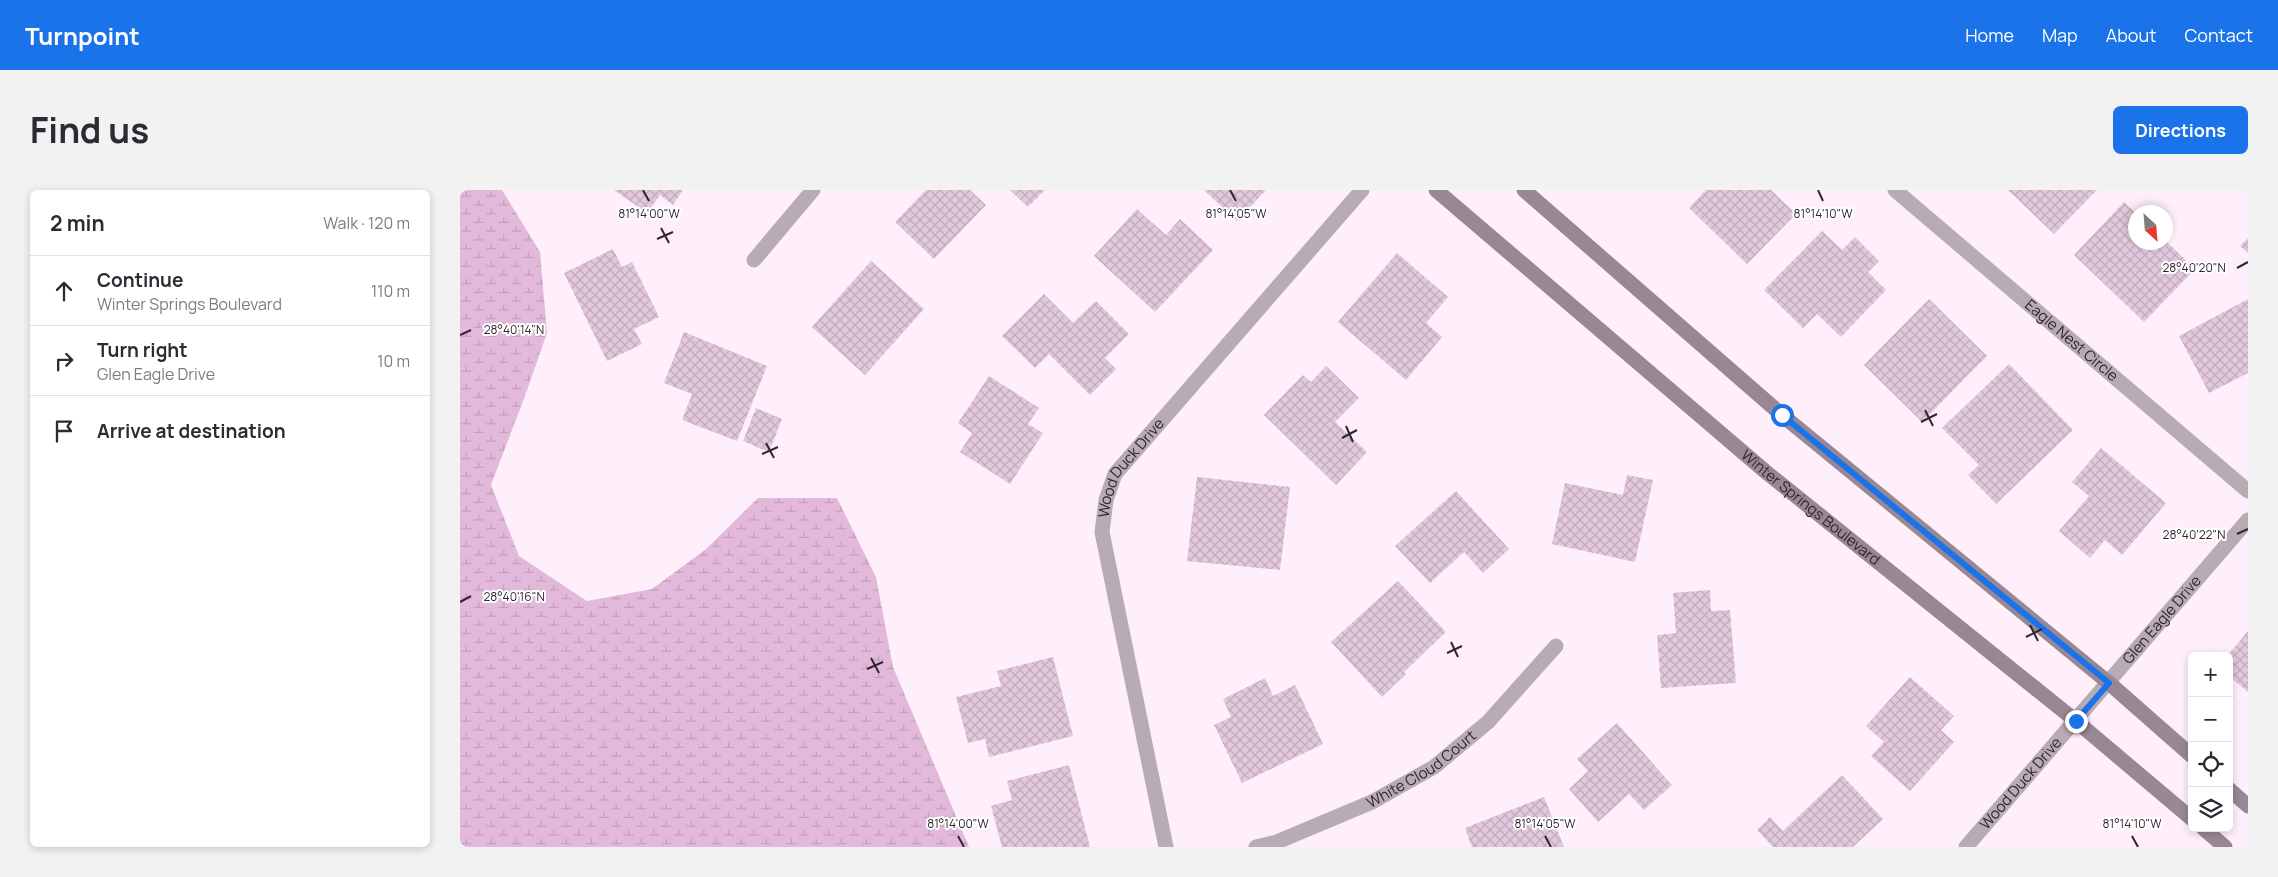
<!DOCTYPE html>
<html lang="en">
<head>
<meta charset="utf-8">
<style>
  :root { --surface:#fff; --page:#f2f2f3; --text:#2b2b33; --muted:#7c7c81; --line:#e1e1e2; --accent:#1a73e8 }
  body { margin:0; font-family:Manrope,sans-serif; background:var(--page); color:var(--text) }
  .controls { position:absolute; right:15px; bottom:15px; display:grid; overflow:hidden; border-radius:8px; box-shadow:0 2px 8px #0003 }
  .controls button { width:45px; height:45px; display:grid; place-items:center; padding:0; border:0; border-bottom:1px solid var(--line); background:var(--surface); color:var(--text); font:25px sans-serif }
  .compass { position:absolute; left:1668px; top:15px; width:45px; height:45px; border-radius:50%; background:var(--surface); box-shadow:0 2px 8px #0003; rotate:154deg }
  .stop { position:absolute; width:15px; height:15px; margin:-11px; border:4px solid #1a73e8; border-radius:50%; background:#fff }
  .stop.end { background:#1a73e8; border-color:#fff; box-shadow:0 1px 5px #0008 }
  .list { margin:0; padding:0; list-style:none }
  h2 { display:flex; justify-content:space-between; align-items:center; height:65px; margin:0; padding:0 20px; font-size:21px }
  h2 small { font-size:16px; font-weight:400; color:var(--muted) }
  .list li { display:grid; grid-template-columns:32px 1fr auto; gap:15px; align-items:center; box-sizing:border-box; height:70px; padding:0 20px; border-top:1px solid var(--line) }
  .list b { display:block; font-size:19px; white-space:nowrap }
  .list p { margin:0; font-size:16px; white-space:nowrap; color:var(--muted) }
  .list em { font-size:16px; font-style:normal; color:var(--muted) }
  .icon { flex:none; width:28px; height:28px; fill:none; stroke:currentColor; stroke-width:2; stroke-linecap:round; stroke-linejoin:round }
  .map { position:relative; flex:none; width:1788px; height:657px; overflow:hidden; border-radius:8px }
  header { display:flex; align-items:center; gap:30px; box-sizing:border-box; height:70px; padding:0 25px; background:var(--accent); color:#fff }
  header strong { font-size:24px }
  nav { display:flex; gap:28px; margin-inline-start:auto; font-size:18px }
  .intro { display:flex; align-items:center; justify-content:space-between; box-sizing:border-box; height:120px; padding:0 30px }
  h1 { margin:0; font-size:35px }
  .button { padding:12px 22px; border-radius:8px; background:var(--accent); color:#fff; font-size:18px; font-weight:700 }
  main { display:flex; gap:30px; padding:0 30px }
  aside { flex:1; background:var(--surface); border-radius:8px; box-shadow:0 2px 8px #0003 }
  .map>svg:first-child { display:block }
  .wetland { fill:url(#wetland-marsh) }
  .building { fill:url(#building-cross-hatch) }
  .lines { fill:none; stroke-linecap:round; stroke-linejoin:round }
  .street { stroke:#b7acb4; stroke-width:15 }
  .secondary { stroke:#988894; stroke-width:15 }
  .route { stroke:#1a73e8; stroke-width:6 }
  .ticks { fill:none; stroke:#30262e; stroke-width:2 }
  .labels { text-anchor:middle; stroke-width:4; stroke-linejoin:round; paint-order:stroke }
  .street-label { font-size:15px; fill:#30262e; stroke:#fff }
  .ticks-label { font-size:12px; text-anchor:middle; fill:#30262e; stroke:#fff; stroke-width:4; stroke-linejoin:round; paint-order:stroke }
</style>
</head>
<body>
<header>
<strong>Turnpoint</strong>
<nav><a>Home</a><a>Map</a><a>About</a><a>Contact</a></nav>
</header>
<div class="intro"><h1>Find us</h1><a class="button">Directions</a></div>
<main>
<aside>
<h2>2 min<small>Walk · 120 m</small></h2>
<ul class="list">
<li><svg class="icon" aria-label="ahead" viewBox="0 0 24 24"><path d="M12 20V5M6 11l6-6 6 6"/></svg><div><b>Continue</b><p>Winter Springs Boulevard</p></div><em>110 m</em></li>
<li><svg class="icon" aria-label="right" viewBox="0 0 24 24"><path d="M7 20v-9h11M14 6l5 5-5 5"/></svg><div><b>Turn right</b><p>Glen Eagle Drive</p></div><em>10 m</em></li>
<li><svg class="icon" aria-label="arrive" viewBox="0 0 24 24"><path d="M6 21V4h12l-3 4 3 4H6"/></svg><div><b>Arrive at destination</b></div></li>
</ul>
</aside>
<div class="map">
<svg width="1788" height="657" viewBox="0 0 1788 657">
  <defs>
    <pattern id="wetland-marsh" width="20" height="14" patternUnits="userSpaceOnUse" patternTransform="scale(1.25)"><rect width="20" height="14" fill="#e2b9da"/><path d="M1 5h8M5 5V1M11 12h8M15 12V8" fill="none" stroke="#c29fbb"/></pattern>
    <pattern id="building-cross-hatch" width="8" height="8" patternUnits="userSpaceOnUse" patternTransform="scale(1.25)"><rect width="8" height="8" fill="#e2c8dc"/><path d="M0 0l8 8M0 8l8-8" fill="none" stroke="#c2acbd"/></pattern>
  </defs>
  <rect width="100%" height="100%" fill="#ffeffb"/>
  <!-- wetland -->
  <path class="wetland" d="M0 0H42L80 62 87 143 65 206 31 295 59 366 127 411 192 399 245 360 298 308H377L416 387 433 477 509 657H0Z"/>
  <!-- building -->
  <path class="building" d="M154 0H223L213 15 200 5 187 23Z
    M466 0H510L526 15 474 69 435 32Z
    M550 0H585L568 17Z
    M744 0H806L777 31Z
    M1246 0H1311L1336 24 1287 74 1229 18Z
    M1548 0H1637L1594 44Z
    M1664 12 1676 23V52L1706 51 1735 79 1684 132 1614 65Z
    M677 19 706 45 720 29 753 60 695 122 634 66Z
    M1362 41 1382 60 1395 47 1419 71 1408 82 1426 100 1381 147 1357 124 1343 138 1304 100Z
    M1788 48V63L1780 56Z
    M153 59 162 77 172 72 199 127 174 139 182 154 147 171 104 83Z
    M937 63 988 107 966 133 982 147 946 190 878 132Z
    M411 71 464 119 405 185 352 137Z
    M584 104 613 133 636 111 669 144 645 168 656 179 630 205 589 164 575 178 542 146Z
    M1469 109 1527 166 1462 232 1404 175Z
    M1788 109V183L1749 203 1719 146Z
    M224 142 307 176 277 251 222 230 232 204 204 193Z
    M1549 174 1613 240 1536 314 1508 285 1519 275 1482 238Z
    M866 176 899 208 875 232 907 262 876 295 804 225 843 185 851 192Z
    M529 186 579 218 568 234 583 243 550 294 500 262 512 243 498 233Z
    M296 218 322 229 309 262 283 251Z
    M1641 258 1706 313 1662 365 1645 350 1630 368 1599 341 1629 306 1612 292Z
    M1167 285 1193 290 1175 372 1092 354 1105 293 1163 305Z
    M737 287 830 297 820 380 727 371Z
    M996 301 1049 359 1023 383 1004 362 970 393 935 356Z
    M938 391 986 442 944 482 946 484 922 507 871 452Z
    M1250 400 1251 421 1270 420 1276 493 1201 498 1197 445 1216 443 1213 403Z
    M1788 441V502L1769 486V466H1767Z
    M593 467 613 546 529 567 525 549 508 553 496 507 541 496 537 481Z
    M1450 487 1494 526 1481 540 1494 552 1450 601 1411 566 1424 552 1406 536Z
    M805 488 813 506 835 495 863 554 782 593 754 535 771 527 763 509Z
    M1157 533 1212 595 1184 620 1169 604 1138 632 1109 599 1128 581 1117 569Z
    M609 575 630 657H542L531 616 552 610 547 591Z
    M1382 585 1423 629 1393 657H1313L1297 640 1310 627 1323 641Z
    M1084 607 1104 657H1012L1005 638Z"/>
  <g class="lines">
    <!-- street -->
    <g class="street">
      <path id="s1" d="M1435 0 1788 301"/>
      <path d="M294 70 353 0"/>
      <path id="s2" d="M706 657 642 342 646 310 655 284 902 0"/>
      <path id="s3" d="M796 657 817 652 912 612 974 577 1028 532 1096 456"/>
      <path id="s4" d="M1506 657 1788 330"/>
    </g>
    <!-- secondary -->
    <g class="secondary">
      <path id="s5" d="M976 0 1306 282 1616 531 1732 629"/>
      <path d="M1064 0 1322 225 1649 493 1732 566"/>
      <path d="M1769 599 1788 616"/>
      <path d="M1743 638 1765 657"/>
    </g>
  </g>
  <g class="lines">
    <!-- route -->
    <path class="route" d="M1322 225 1649 493 1616 531"/>
  </g>
  <!-- ticks -->
  <path class="ticks" d="M183 0 189 11M770 0 776 11M1358 0 1363 11M201 38 209 53M197 49 213 42M1777 78 1788 72M0 145 11 140M1465 220 1473 236M1461 232 1477 224M886 236 893 252M882 248 897 240M306 253 314 268M302 264 318 257M1777 344 1788 339M0 412 11 406M1570 435 1578 451M1566 447 1582 439M991 452 998 467M987 463 1002 456M411 468 419 483M407 479 423 472M498 646 504 657M1085 646 1091 657M1672 646 1678 657"/>
  <g class="labels">
    <!-- street labels -->
    <g class="street-label">
      <text dy="5" stroke="none"><textPath href="#s1" startOffset="232">Eagle Nest Circle</textPath></text>
      <text dy="5" stroke="none"><textPath href="#s2" startOffset="394">Wood Duck Drive</textPath></text>
      <text dy="5" stroke="none"><textPath href="#s5" startOffset="491">Winter Springs Boulevard</textPath></text>
      <text dy="5" stroke="none"><textPath href="#s4" startOffset="300">Glen Eagle Drive</textPath></text>
      <text dy="5" stroke="none"><textPath href="#s3" startOffset="184">White Cloud Court</textPath></text>
      <text dy="5" stroke="none"><textPath href="#s4" startOffset="84">Wood Duck Drive</textPath></text>
    </g>
  </g>
  <g class="ticks-label">
    <text x="189" y="28">81°14'00"W</text>
    <text x="776" y="28">81°14'05"W</text>
    <text x="1363" y="28">81°14'10"W</text>
    <text x="1734" y="82">28°40'20"N</text>
    <text x="54" y="144">28°40'14"N</text>
    <text x="1734" y="349">28°40'22"N</text>
    <text x="54" y="411">28°40'16"N</text>
    <text x="498" y="638">81°14'00"W</text>
    <text x="1085" y="638">81°14'05"W</text>
    <text x="1672" y="638">81°14'10"W</text>
  </g>
</svg>
<div class="controls">
<button>+</button>
<button>−</button>
<button><svg class="icon" aria-label="locate" viewBox="0 0 24 24"><circle cx="12" cy="12" r="6"/><path d="M12 2v4M12 18v4M2 12h4M18 12h4"/></svg></button>
<button><svg class="icon" aria-label="layers" viewBox="0 0 24 24"><path d="M12 4l9 5-9 5-9-5zM3 14l9 5 9-5"/></svg></button>
</div>
<svg class="compass" viewBox="-18 -18 36 36"><path d="M0-13l5 13h-10z" fill="#e53935"/><path d="M0 13l5-13h-10z" fill="#7c7c81"/></svg>
<div class="stop" style="left:1322px;top:225px"></div>
<div class="stop end" style="left:1616px;top:531px"></div>
</div>
</main>
</body>
</html>
